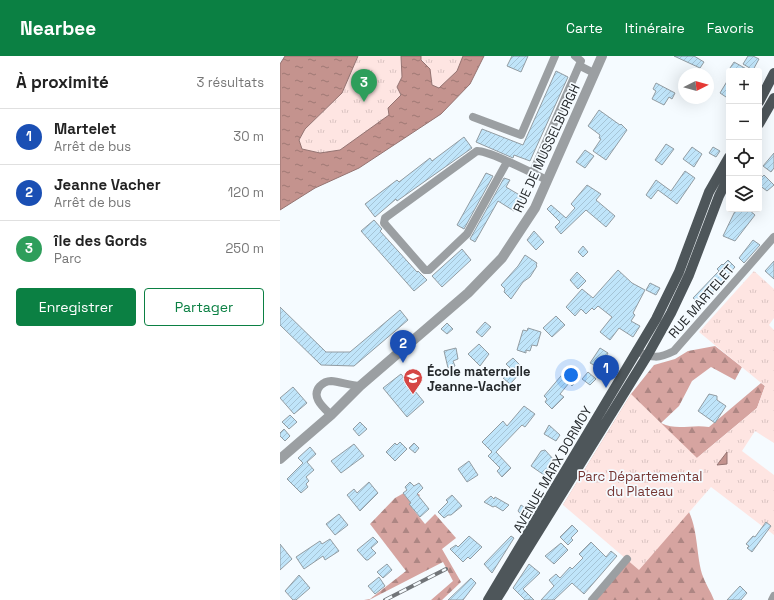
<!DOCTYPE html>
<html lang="fr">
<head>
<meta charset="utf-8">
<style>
  :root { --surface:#fff; --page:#f2f2f2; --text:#222; --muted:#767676; --line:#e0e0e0; --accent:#0b8043 }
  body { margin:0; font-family:"Space Grotesk",sans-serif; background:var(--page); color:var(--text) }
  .controls { position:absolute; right:12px; top:12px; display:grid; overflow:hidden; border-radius:4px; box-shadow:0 4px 16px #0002 }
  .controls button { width:36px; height:36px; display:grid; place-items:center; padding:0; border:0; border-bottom:1px solid var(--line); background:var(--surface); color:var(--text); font:20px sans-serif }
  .compass { position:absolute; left:398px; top:12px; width:36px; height:36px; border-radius:50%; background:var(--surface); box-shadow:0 4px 16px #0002; rotate:84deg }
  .you { position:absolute; left:291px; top:319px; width:14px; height:14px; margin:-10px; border:3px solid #fff; border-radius:50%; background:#1a73e8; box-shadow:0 0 0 6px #1a73e833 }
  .badge { display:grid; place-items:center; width:26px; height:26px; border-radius:50%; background:var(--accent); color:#fff; font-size:13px; font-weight:700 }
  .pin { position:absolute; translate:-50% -33px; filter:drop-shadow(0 1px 2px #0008) }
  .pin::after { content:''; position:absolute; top:21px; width:14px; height:12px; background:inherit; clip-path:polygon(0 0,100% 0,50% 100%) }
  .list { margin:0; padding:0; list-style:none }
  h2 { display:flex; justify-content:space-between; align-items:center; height:52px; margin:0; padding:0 16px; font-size:17px }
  h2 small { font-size:13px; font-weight:400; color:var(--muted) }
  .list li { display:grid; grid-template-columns:26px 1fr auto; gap:12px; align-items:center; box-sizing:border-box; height:56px; padding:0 16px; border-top:1px solid var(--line) }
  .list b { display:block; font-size:15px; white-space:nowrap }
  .list p { margin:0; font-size:13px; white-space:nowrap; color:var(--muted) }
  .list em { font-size:13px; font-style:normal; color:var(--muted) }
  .actions { display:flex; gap:8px; padding:12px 16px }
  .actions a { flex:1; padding:9px 0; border:1px solid var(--accent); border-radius:4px; text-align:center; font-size:14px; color:var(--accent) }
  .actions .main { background:var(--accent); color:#fff }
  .icon { flex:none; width:22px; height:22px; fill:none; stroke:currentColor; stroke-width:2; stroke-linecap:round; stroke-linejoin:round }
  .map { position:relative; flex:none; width:494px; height:544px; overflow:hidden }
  header { display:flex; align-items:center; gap:24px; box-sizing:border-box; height:56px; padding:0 20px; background:var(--accent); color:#fff }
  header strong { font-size:19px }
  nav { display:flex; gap:22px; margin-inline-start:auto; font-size:14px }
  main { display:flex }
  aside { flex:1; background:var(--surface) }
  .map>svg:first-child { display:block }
  .forest { fill:url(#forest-firs) }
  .park { fill:url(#park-tufts) }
  .water { fill:url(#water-ripples); stroke:#947371 }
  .building { fill:url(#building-hatch); stroke:#929ca2 }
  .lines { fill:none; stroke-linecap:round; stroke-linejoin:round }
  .minor { stroke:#9b9fa2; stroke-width:8 }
  .tertiary { stroke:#9b9fa2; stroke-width:10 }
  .primary { stroke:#4e565a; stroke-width:10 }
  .rail-casing { stroke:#717579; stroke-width:4 }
  .rail { stroke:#f5fbff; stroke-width:2.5; stroke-dasharray:8; stroke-linecap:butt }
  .labels { text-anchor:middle; stroke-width:3.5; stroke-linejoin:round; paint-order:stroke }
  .street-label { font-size:13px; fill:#25292c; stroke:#f5fbff }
  .poi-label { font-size:13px; font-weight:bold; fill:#25292c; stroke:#f5fbff; text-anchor:start }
  .park-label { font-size:13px; fill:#763633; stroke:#f5fbff }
</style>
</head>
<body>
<header>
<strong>Nearbee</strong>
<nav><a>Carte</a><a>Itinéraire</a><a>Favoris</a></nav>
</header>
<main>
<aside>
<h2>À proximité<small>3 résultats</small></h2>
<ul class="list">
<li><span class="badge" style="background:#1a4fb4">1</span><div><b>Martelet</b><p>Arrêt de bus</p></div><em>30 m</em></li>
<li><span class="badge" style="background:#1a4fb4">2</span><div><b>Jeanne Vacher</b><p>Arrêt de bus</p></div><em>120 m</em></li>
<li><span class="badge" style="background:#2e9e5b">3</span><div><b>île des Gords</b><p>Parc</p></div><em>250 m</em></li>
</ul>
<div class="actions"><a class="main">Enregistrer</a><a>Partager</a></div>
</aside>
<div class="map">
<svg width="494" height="544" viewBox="0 0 494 544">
  <defs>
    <pattern id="forest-firs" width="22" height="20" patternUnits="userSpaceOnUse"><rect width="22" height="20" fill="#d6a4a0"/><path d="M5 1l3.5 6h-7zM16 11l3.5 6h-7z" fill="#ad8683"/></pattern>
    <pattern id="park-tufts" width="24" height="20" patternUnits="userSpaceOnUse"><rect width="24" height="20" fill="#fee5e2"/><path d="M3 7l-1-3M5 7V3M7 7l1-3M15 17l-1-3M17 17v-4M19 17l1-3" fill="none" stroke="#dac4c2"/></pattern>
    <pattern id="water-ripples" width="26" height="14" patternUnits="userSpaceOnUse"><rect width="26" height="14" fill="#c4938e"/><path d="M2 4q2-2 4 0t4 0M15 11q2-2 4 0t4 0" fill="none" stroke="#9f7874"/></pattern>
    <pattern id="building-hatch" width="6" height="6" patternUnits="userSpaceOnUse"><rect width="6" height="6" fill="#c0e5fa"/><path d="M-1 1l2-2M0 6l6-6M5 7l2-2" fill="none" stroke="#a5c4d6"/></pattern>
  </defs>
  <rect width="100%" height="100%" fill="#f5fbff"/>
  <!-- forest -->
  <path class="forest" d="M435 290 462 311 455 324 431 311 412 325 399 350 381 367C397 375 411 368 429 371L481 327 485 330 477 352 417 402 283 449 351 338 374 309 395 303 408 295Z
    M131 433 140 439 132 452 145 468 155 458 176 482 162 493 181 526 162 544H151L173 525 163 506 89 544H84L90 543 126 515 90 468 115 442Z
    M402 444C419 467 415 492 422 518 425 527 431 536 434 544H312Z"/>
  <!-- park -->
  <path class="park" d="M78 0H121L122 21 117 31 121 39 108 52 110 59 60 94 40 97 22 93 18 85 25 73 62 37Z
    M141 0H183L178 15 160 32 152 29 150 13 141 3Z
    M474 215 494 233V262L489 269 494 274V387L475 375 462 395 494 419V479L431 431 359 514 283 449 351 338 417 402 477 352 485 330 419 276Z"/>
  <!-- water -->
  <path class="water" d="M5 0H78L62 37 25 73 19 84 22 93 40 97 60 94 109 59 108 52 121 39 117 31 122 21 121 0H141V4L150 13 152 29 159 32 177 15 183 0H204L190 28 161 58 79 112 35 132 0 154V8Z
    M447 396V408L437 409Z"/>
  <!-- building -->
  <path class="building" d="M232 0H248L241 16 227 10Z
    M394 0H414L424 6 420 12Z
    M468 0H473L479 3 473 14 463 8Z
    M454 6 470 15H448Z
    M276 15 288 21 250 105 234 99 233 102 196 86 202 73 243 89Z
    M449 22V43L440 37Z
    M376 27 395 37 392 43 389 41 384 49 372 43 376 35 373 33Z
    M319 54 340 69 341 68 347 74 326 104 313 95 321 83 319 82 320 79 308 70Z
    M184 81 192 92 117 145 116 143 95 161 85 148 117 124 119 126 150 102 152 105Z
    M386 88 394 93 382 109 375 104Z
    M412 91 422 98 414 111 403 103Z
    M433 91 440 95 436 101 429 97Z
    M305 94 314 100 305 112 296 106Z
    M494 97V112L491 116 483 110Z
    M405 115 415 122 397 148 378 134 371 143 366 139 376 124 391 135Z
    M206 117 213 120 184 173 177 169Z
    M484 119 494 129 487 135 479 129V124Z
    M224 122 230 124 226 131 243 141 234 155 218 145 195 186 190 183Z
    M307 129 321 138 316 144 335 160 326 171 306 154 281 178 275 171 280 166 267 153 271 149 286 162 295 152 291 148Z
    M456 153H468L475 159 455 185 443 180Z
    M94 164 102 173 100 175 137 216 138 215 147 224 134 235 81 175Z
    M254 175 264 186 256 194 247 184Z
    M473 184 480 189 464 207 459 202Z
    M303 190 308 196 303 201 298 196Z
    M182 193 191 204 162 231 152 220Z
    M245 199 257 207 256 209 257 210 250 221 243 226 231 243 224 236 225 233 221 229 238 210Z
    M448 204 455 211 421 249 413 242 439 215 437 213 442 208 443 209Z
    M494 205V223L485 215Z
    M338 214 352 227 365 234 353 257 355 259 351 265 360 270 353 281 339 272 330 284 320 276 332 261 318 250 314 254 312 252 306 258 301 253 295 260 286 251 302 233 313 242Z
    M297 216 306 225 298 233 290 224Z
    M370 227 380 232 376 239 366 234Z
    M0 251 46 296H70L120 254 128 264 74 310 41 309 0 269Z
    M276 260 285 269 272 281 263 272Z
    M205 266 211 271 202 281 196 276Z
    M167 267 173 273 167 278 161 273Z
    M248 272 261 276 257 290 252 289 250 295 246 294V297L237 294 243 274 247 275Z
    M199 288 209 298 200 310 188 298Z
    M176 292 178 303 173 305 175 310 168 312 164 295Z
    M320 292 328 297 324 304 326 306 322 313 310 307Z
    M233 302 244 313 230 328 223 322 231 313 226 308Z
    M286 314 297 324 292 330 289 327 280 338 284 341 272 353 265 346 267 343 264 340Z
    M308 316 316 323 310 329 302 323Z
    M121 318 144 346 127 361 103 332Z
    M13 331 27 347 14 358 0 342Z
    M429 338 437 340V344L446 350 435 367 418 355Z
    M244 350 255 358 245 371 242 369 216 396 231 412 222 421 217 415 220 412 208 400 212 396 202 386 223 365 227 370Z
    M10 359 17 366 9 373 2 366Z
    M80 366 87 373 79 380 73 373Z
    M269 369 280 379 276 385 264 378Z
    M4 373 10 380 5 385 0 380V377Z
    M120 386 127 393 115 405 106 396 115 387 117 389Z
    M134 387 139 392 135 397 129 392Z
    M74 388 84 400 61 417 51 405Z
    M30 391 36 398 27 406 34 414 26 421 29 425 26 428 28 431 21 437 7 423 23 407 18 402Z
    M265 394 274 404 264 419 251 410 261 395Z
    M189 405 198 419 187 426 178 413Z
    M89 426 98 437 80 455 67 439 74 433 77 437Z
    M130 426 134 430 139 427 143 432 137 438 149 453 140 461 129 448 131 447 123 437 127 434 125 431Z
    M172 439 182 450 171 459H168L164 462 158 456 168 446 166 444Z
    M211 440 214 443 215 441 229 449 223 455 215 450 213 451 204 446Z
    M241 449 250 455 245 463 238 455Z
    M59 458 68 469 55 479 46 468Z
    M486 466 491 470 472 496 467 492 469 490 466 488 473 480 475 481Z
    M292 469 298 475 291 482 293 484 288 489 280 481Z
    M189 480 202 491 190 503 188 501 183 506 170 493 176 489 178 491Z
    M231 480 234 482 212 517 204 508Z
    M93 481 98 486 91 492 96 497 88 504H86L77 494Z
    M50 483 59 495 45 504 43 500 24 513 16 501 40 485 42 488Z
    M311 486 326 501 331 495 337 500 304 538 292 527 274 544H261L274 530 269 524 276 518 280 522 290 511 292 513 303 502 299 498Z
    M281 487 288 494 274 508 265 500Z
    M0 488 12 503 0 514Z
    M107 508 112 514 103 522 97 516Z
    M249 508 260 517 243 533 254 544H245L233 532Z
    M19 519 30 532 16 544H13L5 535Z
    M99 521 105 530 95 538 88 530Z
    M191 522 196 527 183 544H168Z
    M460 530 467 537 461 544H447Z"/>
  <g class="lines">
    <!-- minor -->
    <path class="minor" d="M300 10 314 17
      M193 61 241 79 275 0
      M227 106 187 178 149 214H145L104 167 105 162 197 95C208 94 254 118 267 124
      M252 118 301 5 295 0
      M356 295C373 302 378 303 394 295L494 181
      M51 359C44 352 30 341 40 330 43 327 47 325 51 325 60 326 70 329 80 330
      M312 544 347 503
      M492 544 494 540"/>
    <!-- tertiary -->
    <path class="tertiary" d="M0 403 51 359 80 330 188 237 222 202 255 152 322 0"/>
    <!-- primary -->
    <path class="primary" d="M479 46 494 17
      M479 68 494 42
      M208 544 376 263 399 216 429 136 449 101
      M216 544 367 300 391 257 409 219 439 140 449 120"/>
    <!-- rail casing -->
    <g class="rail-casing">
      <path id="rail" d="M105 544 166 513"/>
    </g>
    <!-- rail -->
    <use href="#rail" class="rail"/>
  </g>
  <!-- icons -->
  <defs>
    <g id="school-pin" transform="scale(1)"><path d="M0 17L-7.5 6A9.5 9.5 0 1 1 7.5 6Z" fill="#d54644" stroke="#f5fbff"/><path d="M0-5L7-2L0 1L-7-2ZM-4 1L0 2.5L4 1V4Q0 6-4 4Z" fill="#fff"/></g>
  </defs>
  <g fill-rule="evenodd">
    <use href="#school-pin" x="133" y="322"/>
  </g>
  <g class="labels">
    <!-- street labels -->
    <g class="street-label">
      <text transform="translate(266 92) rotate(-65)" y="5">RUE DE MUSSELBURGH</text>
      <text transform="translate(421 245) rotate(-49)" y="5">RUE MARTELET</text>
      <text transform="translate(272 413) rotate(-60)" y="5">AVENUE MARX DORMOY</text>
    </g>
    <!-- poi labels -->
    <g class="poi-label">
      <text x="147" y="320">École maternelle<tspan x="147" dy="15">Jeanne-Vacher</tspan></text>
    </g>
    <!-- park labels -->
    <g class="park-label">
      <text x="360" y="425">Parc Départemental<tspan x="360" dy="15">du Plateau</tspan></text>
    </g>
  </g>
</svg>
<div class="controls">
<button>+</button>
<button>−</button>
<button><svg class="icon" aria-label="locate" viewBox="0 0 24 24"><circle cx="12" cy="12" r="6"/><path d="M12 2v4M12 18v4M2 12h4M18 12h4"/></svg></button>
<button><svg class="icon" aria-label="layers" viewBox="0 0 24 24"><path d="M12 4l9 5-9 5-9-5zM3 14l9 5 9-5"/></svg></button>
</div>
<svg class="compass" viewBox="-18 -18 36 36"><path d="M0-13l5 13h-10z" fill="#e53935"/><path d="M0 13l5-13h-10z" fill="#767676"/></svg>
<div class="you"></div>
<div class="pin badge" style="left:326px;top:332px;background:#1a4fb4">1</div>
<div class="pin badge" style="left:123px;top:307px;background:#1a4fb4">2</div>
<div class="pin badge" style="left:84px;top:46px;background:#2e9e5b">3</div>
</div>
</main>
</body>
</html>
